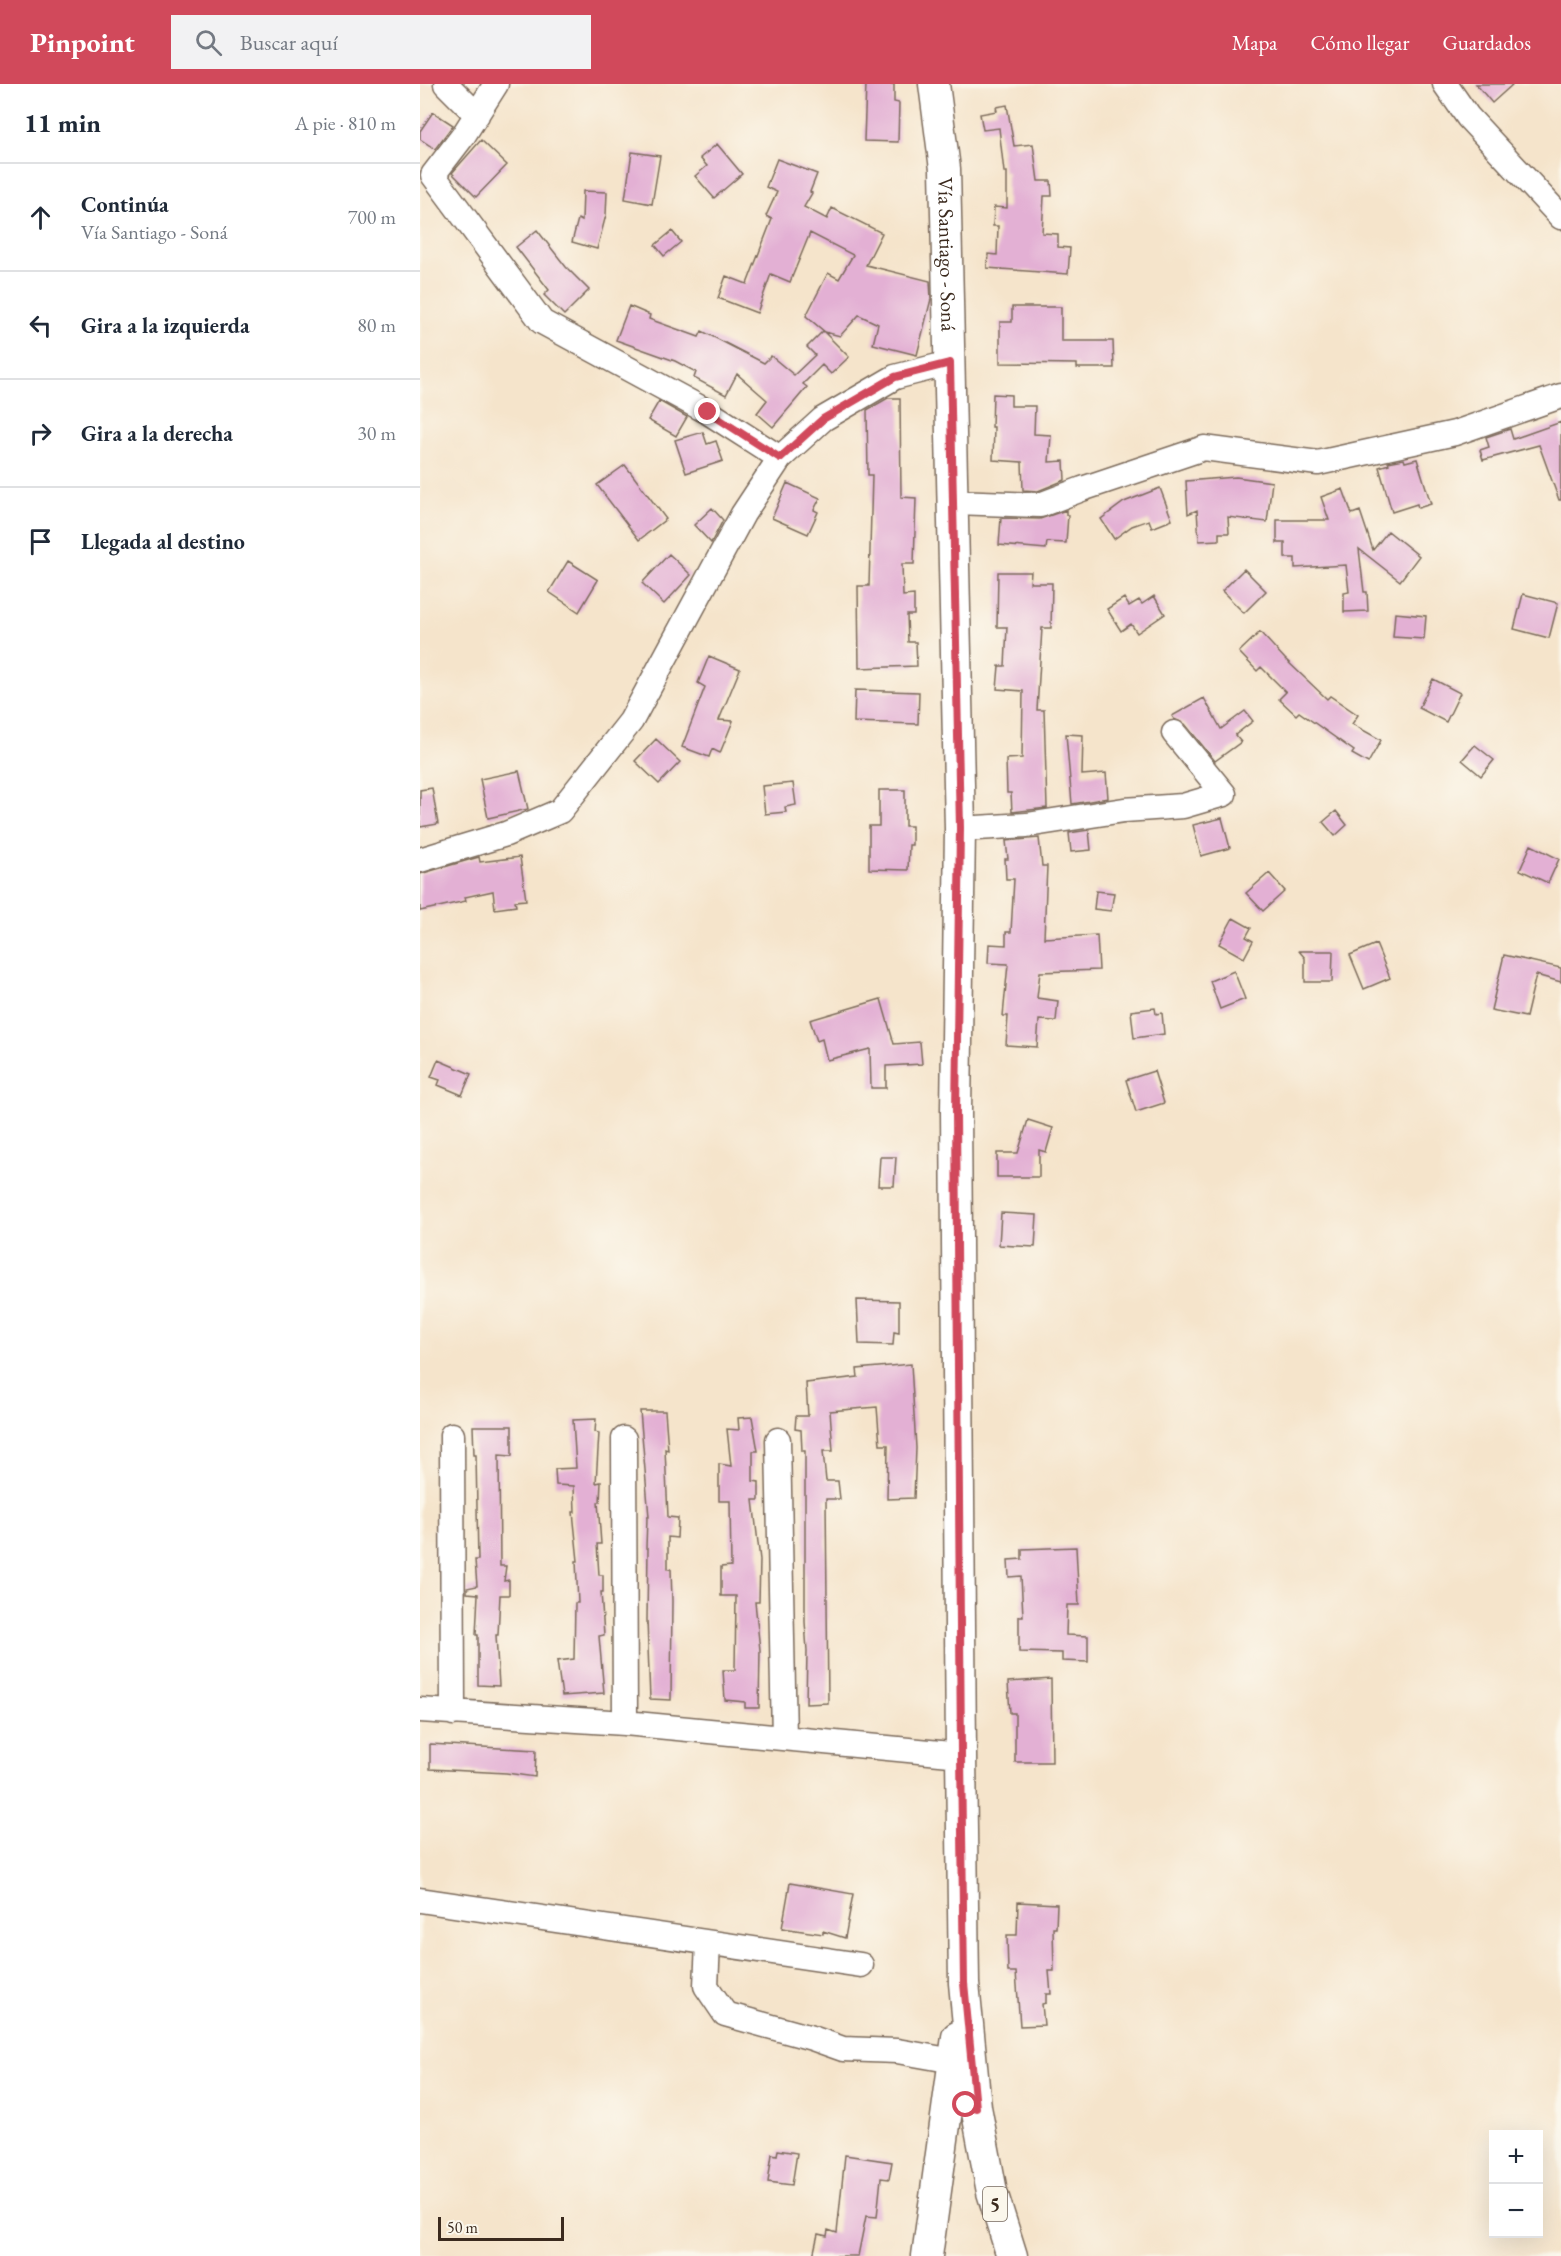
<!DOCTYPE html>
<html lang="es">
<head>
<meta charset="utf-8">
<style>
  :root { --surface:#fff; --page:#f2f2f3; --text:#1f2937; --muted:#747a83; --line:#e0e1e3; --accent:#d1495b }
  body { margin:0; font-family:"EB Garamond",serif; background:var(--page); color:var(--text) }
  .controls { position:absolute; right:18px; bottom:18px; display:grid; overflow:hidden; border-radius:0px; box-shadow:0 6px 24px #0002 }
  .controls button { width:54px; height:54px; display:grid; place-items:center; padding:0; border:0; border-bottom:2px solid var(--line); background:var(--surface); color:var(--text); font:30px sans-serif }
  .scale { position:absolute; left:18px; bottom:15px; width:126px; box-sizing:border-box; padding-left:6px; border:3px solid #3b2a1e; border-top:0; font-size:16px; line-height:21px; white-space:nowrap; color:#3b2a1e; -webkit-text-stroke:4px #fbf7ec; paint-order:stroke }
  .stop { position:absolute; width:18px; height:18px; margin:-14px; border:4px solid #d1495b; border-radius:50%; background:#fff }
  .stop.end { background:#d1495b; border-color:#fff; box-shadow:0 2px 6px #0008 }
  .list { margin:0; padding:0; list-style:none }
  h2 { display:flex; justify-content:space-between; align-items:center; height:78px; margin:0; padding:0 24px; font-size:26px }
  h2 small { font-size:20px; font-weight:400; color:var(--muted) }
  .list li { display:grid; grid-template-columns:39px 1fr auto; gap:18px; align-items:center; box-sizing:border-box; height:108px; padding:0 24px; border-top:2px solid var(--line) }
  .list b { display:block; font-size:22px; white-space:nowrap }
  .list p { margin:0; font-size:20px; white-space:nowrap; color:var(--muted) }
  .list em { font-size:20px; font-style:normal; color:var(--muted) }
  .icon { flex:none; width:33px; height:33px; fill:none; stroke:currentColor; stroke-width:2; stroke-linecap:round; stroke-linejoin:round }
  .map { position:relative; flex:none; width:1141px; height:2172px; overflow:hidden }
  header { display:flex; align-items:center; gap:36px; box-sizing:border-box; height:84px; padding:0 30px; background:var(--accent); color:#fff }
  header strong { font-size:28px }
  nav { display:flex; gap:33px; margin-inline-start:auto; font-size:21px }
  .search { width:420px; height:54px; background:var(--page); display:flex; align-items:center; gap:15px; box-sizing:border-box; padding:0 21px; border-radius:0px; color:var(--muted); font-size:22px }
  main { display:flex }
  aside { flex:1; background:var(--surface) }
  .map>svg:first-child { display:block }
  .building { fill:#e3b0d4 }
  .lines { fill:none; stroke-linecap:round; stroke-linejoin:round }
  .minor-casing { stroke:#7c6b5b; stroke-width:27 }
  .major-casing { stroke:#7c6b5b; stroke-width:33 }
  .minor { stroke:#fff; stroke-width:24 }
  .major { stroke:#fff; stroke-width:30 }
  .route { stroke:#d1495b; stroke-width:8 }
  .labels { text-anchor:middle; stroke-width:4.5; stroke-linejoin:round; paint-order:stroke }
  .shield { fill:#fbf7ec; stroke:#75685c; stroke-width:1.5 }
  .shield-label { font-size:20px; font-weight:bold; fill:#3b2a1e }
  .street-label { font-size:21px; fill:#3b2a1e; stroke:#fbf7ec }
</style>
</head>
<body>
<header>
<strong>Pinpoint</strong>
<div class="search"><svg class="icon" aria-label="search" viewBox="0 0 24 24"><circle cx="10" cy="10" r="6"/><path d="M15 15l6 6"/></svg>Buscar aquí</div>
<nav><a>Mapa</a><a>Cómo llegar</a><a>Guardados</a></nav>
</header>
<main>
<aside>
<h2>11 min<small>A pie · 810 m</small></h2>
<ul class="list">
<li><svg class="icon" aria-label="ahead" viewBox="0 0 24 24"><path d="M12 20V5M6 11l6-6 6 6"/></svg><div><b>Continúa</b><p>Vía Santiago - Soná</p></div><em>700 m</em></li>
<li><svg class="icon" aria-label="left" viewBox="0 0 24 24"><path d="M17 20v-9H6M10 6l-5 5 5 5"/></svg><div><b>Gira a la izquierda</b></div><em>80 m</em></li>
<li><svg class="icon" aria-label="right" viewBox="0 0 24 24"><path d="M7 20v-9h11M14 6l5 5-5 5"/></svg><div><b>Gira a la derecha</b></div><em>30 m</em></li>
<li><svg class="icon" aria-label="arrive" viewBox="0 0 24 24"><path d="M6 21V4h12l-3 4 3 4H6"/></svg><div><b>Llegada al destino</b></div></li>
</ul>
</aside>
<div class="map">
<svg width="1141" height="2172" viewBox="0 0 1141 2172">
  <rect width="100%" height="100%" fill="#fbf7ec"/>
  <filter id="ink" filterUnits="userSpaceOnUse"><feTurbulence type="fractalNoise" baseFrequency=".0167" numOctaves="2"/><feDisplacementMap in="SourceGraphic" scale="12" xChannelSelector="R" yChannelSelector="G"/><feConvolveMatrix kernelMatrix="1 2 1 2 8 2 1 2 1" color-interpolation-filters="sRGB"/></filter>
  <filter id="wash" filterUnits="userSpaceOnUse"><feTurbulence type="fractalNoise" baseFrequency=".008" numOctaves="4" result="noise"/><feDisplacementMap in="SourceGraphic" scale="24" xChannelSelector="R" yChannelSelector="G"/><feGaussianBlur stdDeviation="1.35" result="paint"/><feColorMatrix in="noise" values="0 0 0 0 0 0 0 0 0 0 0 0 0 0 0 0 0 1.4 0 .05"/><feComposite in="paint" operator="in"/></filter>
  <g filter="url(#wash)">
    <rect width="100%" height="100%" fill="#f5e4cb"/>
    <g id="blocks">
      <!-- building -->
      <path class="building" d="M446 0H474V18L479 19 478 58 444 57Z
        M1056 0H1093L1072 19Z
        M587 21 594 62 613 60 618 97H631L632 112H624L622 149 638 150V163L650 164 648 190 567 184 568 170 577 171 578 142H573L574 123 587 124V88H584L579 44 563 46 560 30 577 27 576 23Z
        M13 28 33 41 15 65 0 55V47Z
        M61 56 87 81 56 113 32 89Z
        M297 60 322 90 294 114 275 92 287 82 280 74Z
        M212 68 240 72 232 120 205 115Z
        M357 75 397 90 390 108 392 109 384 123 407 135 412 124 462 149 446 181 510 197 511 215 497 271 453 260 458 240 439 231 420 252 405 248 386 232 408 189 419 195 433 171 390 149 370 198 351 190 337 229 298 214 306 192 327 200 352 135 346 132 357 108 346 103Z
        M163 107 187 108 186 131 177 165 152 158 158 135 162 137Z
        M117 146 146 183 169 206 144 231 124 211 129 206 96 163Z
        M252 147 261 158 244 172 235 161Z
        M209 222 230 231 229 235 279 253 282 247 344 279 351 272 374 291 395 271 387 263 403 247 429 273 411 290 402 281 383 300 387 303 353 343 337 329 347 316 317 290 306 311 274 294 276 288 255 277 196 256Z
        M592 223H641V257H693L694 284H657V280L580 279V238H592Z
        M573 310 591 311V322H615L614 350 631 351 629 378 644 377 645 396 618 407 603 406 602 378 573 376 574 343H572Z
        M468 314H480L481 413 496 414 494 480H482L483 512 494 511V531H487L488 558H496L497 582 439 584 438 502H449L452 391H448L447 326Z
        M239 317 267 333 256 352 228 336Z
        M1141 338V416H1139L1119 361 1063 376 1060 366 1069 363 1066 353 1090 345 1093 355Z
        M283 348 287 360 296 357 303 377 266 389 255 356Z
        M984 375 985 378 997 375 1011 420 998 424 997 420 972 428 959 383 969 380 968 378Z
        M205 381 246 435 219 456 177 401Z
        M816 393 852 398 847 438 808 433 809 449H799V456L779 457 777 426 768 430 766 397Z
        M367 399 400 414 394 426 398 428 388 450 352 434Z
        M740 404 752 436 732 444 729 436 712 442 694 455 681 435 704 418Z
        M923 405 932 430 940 427 953 466 968 447 999 472 980 497 939 465 944 508H947L948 527 924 528V509L929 508 926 481 875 484V474H865V459H857V436H909L901 413Z
        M292 424 303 436 291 459 274 441Z
        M646 426V431H648L646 459 627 458 626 465 579 461 581 434 620 435Z
        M249 470 271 491 244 520 222 499Z
        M148 477 178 496 159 528 129 508Z
        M824 485 846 507 824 529 802 507Z
        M578 488H611L610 499H632L631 544H622L617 626H624L627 724 592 728 591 709H587L586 675 602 674 603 607 577 605 579 582H585L587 543H577Z
        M1103 510 1138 519 1129 554 1094 545Z
        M734 512 745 530 717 549 711 540 701 547 687 525 704 514 709 522 719 516 722 520Z
        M975 529 1006 532 1004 555 973 553Z
        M840 548 865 575 907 615 910 612 938 631 932 640 961 656 948 679 932 670 934 667 879 628 876 631 859 615 866 608 841 583 837 587 819 568Z
        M289 572 320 585 299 636 313 637 300 669 292 665 289 673 262 663 285 603 278 599Z
        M1013 595 1040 609 1026 638 999 624Z
        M435 606 499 608 498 640 434 638Z
        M784 614 801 645 825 627 833 637 815 651 821 658 795 677 765 640 754 635 752 632Z
        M646 650 663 651 662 691 686 689 688 714 652 720Z
        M236 655 260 678 239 700 215 677Z
        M1055 661 1074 676 1061 692 1042 676Z
        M99 687 108 725 68 734 60 695Z
        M373 699 376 721 365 723 366 728 345 730 342 702Z
        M12 704 18 740 0 743V706Z
        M459 706H485V742H492V761H489L488 786 449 785V742H459Z
        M916 727 927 741 915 752 903 738Z
        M802 734 810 764 781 772 773 741Z
        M669 746 671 766 651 768 649 749Z
        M619 754 622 782H627L624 854 677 851 679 886 620 888 617 914 638 917 636 937 619 936 617 963 586 961 588 932H583L588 880 568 879 569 860 586 861V848H591L594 795H586L585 775H588L586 757Z
        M1111 761 1139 775 1128 799 1100 786Z
        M59 773 60 778 100 773 106 816 95 817 96 822 75 825 73 807 45 813 46 817 0 827V790Z
        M849 789 865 807 843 827 826 809Z
        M676 807 694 809 691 827 674 825Z
        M813 834 831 844 826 853 833 857 824 874 799 860Z
        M956 860 970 894 944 905 930 871Z
        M879 867H913L912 898H885V874Z
        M1084 871 1141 884V898L1116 891 1106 933 1071 926Z
        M814 887 825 915 800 925 790 897Z
        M461 915 474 960 500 958 502 980 466 982V1004H451L450 965 407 976 402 955 397 957 390 936Z
        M735 924 736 930 742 929 744 950 714 954 711 927Z
        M18 976 51 990 42 1011 18 1001 20 996 11 993Z
        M734 987 744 1019 716 1028 706 996Z
        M608 1036 633 1044 626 1068 619 1066V1093H577V1069H598Z
        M460 1073H476L474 1102H458Z
        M581 1129 617 1131 615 1163 579 1161Z
        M437 1216 479 1217V1249L474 1248 473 1261 439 1260Z
        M491 1280 496 1364 494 1414 467 1415 468 1361H460L457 1323 410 1327 413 1367H403L406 1397H418L420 1415H406L408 1619 386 1620 387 1567 385 1538V1367H382L381 1346 375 1345 376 1332H388L386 1299 438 1293 437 1285Z
        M220 1327H245L248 1366 245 1365 248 1433 258 1434 257 1454 248 1453V1485H251L252 1517 251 1616 230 1615 227 1536 228 1464H226L227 1433H229Z
        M332 1333 338 1367H333V1397L339 1398V1416H333L340 1476 339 1518H335L340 1566 339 1624H325V1618L305 1616 303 1586H315L316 1512H301V1483L311 1482 310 1417H299V1380L311 1382 307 1345 319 1346 318 1334Z
        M176 1335 175 1348 179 1349 176 1399 181 1398 180 1418H178L181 1460H177L179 1491H183V1508H181L184 1551 179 1552 184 1609 142 1612 137 1577 154 1575 155 1519H158L156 1477H158L153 1428H155L154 1402 136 1401 135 1385 156 1384 153 1336Z
        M53 1342H92V1372L79 1371 80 1482H86L84 1497 89 1496V1511H80L78 1551H76L79 1602 58 1601V1551H56L58 1510 47 1509V1504L57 1502 55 1476H58L56 1371H54Z
        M656 1463 659 1521H647L646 1551 668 1552V1578L642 1577V1569L599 1568V1532H603L601 1492 589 1493 588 1476 602 1475V1465Z
        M631 1595 632 1678H595V1629H590L588 1598Z
        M10 1660 116 1666 115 1693 86 1689 10 1685Z
        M370 1799 433 1810 425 1854 403 1847V1850L362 1844Z
        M598 1818 637 1820 636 1844H633L634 1887H629L631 1910H626V1919L622 1920 624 1941 600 1942 596 1888H588L587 1851H597Z
        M358 2066 377 2069 372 2101 348 2098 352 2070 357 2071Z
        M425 2071 472 2078 469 2095 461 2094 457 2133 446 2132 438 2172H393L398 2150 407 2152 408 2146 417 2149Z"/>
    </g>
  </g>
  <g filter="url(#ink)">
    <use href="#blocks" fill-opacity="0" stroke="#7c6b5b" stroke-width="1.5"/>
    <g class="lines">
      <!-- minor casing -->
      <g class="minor-casing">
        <path id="minor" d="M26 0 57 31
          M76 0 43 52 13 91 122 238 288 328 360 374
          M1025 0 1048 33 1141 133
          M534 418 620 421 662 405 784 364 898 379 1035 349 1141 312
          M540 745 607 741 704 726 763 722 804 710 754 649
          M0 776 86 750 140 727 211 637 323 430 360 374 403 335 475 293 530 279
          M32 1351 33 1629
          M204 1355 205 1639
          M358 1356 364 1654
          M0 1626 205 1639 541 1671
          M0 1816 441 1881
          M288 1859 286 1902 305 1930 392 1954 423 1965 477 1967 534 1977"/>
      </g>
      <!-- major casing -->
      <g class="major-casing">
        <g id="major">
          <path id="s1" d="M514 0 525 85 540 745 536 1027 541 1671 544 1899 556 2023 572 2108 592 2172"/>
          <path d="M507 2172 537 1953"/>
        </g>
      </g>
      <!-- minor -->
      <use href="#minor" class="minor"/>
      <!-- major -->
      <use href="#major" class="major"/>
    </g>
  </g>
  <g class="lines" filter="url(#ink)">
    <!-- route -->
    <path class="route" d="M288 328 360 374 403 335 475 293 530 279 540 744 536 1027 541 1671 544 1899 556 2024 546 2021"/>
  </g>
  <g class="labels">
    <!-- shield labels -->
    <rect class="shield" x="563" y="2103" width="24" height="34" rx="4.5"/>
    <g class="shield-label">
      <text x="575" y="2127">5</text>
    </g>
    <!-- street labels -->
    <g class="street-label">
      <text dy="7" stroke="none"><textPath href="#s1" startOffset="171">Vía Santiago - Soná</textPath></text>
    </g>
  </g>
</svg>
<div class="controls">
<button>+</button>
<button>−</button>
</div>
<div class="scale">50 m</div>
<div class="stop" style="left:546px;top:2021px"></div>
<div class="stop end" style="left:288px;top:328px"></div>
</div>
</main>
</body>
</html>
